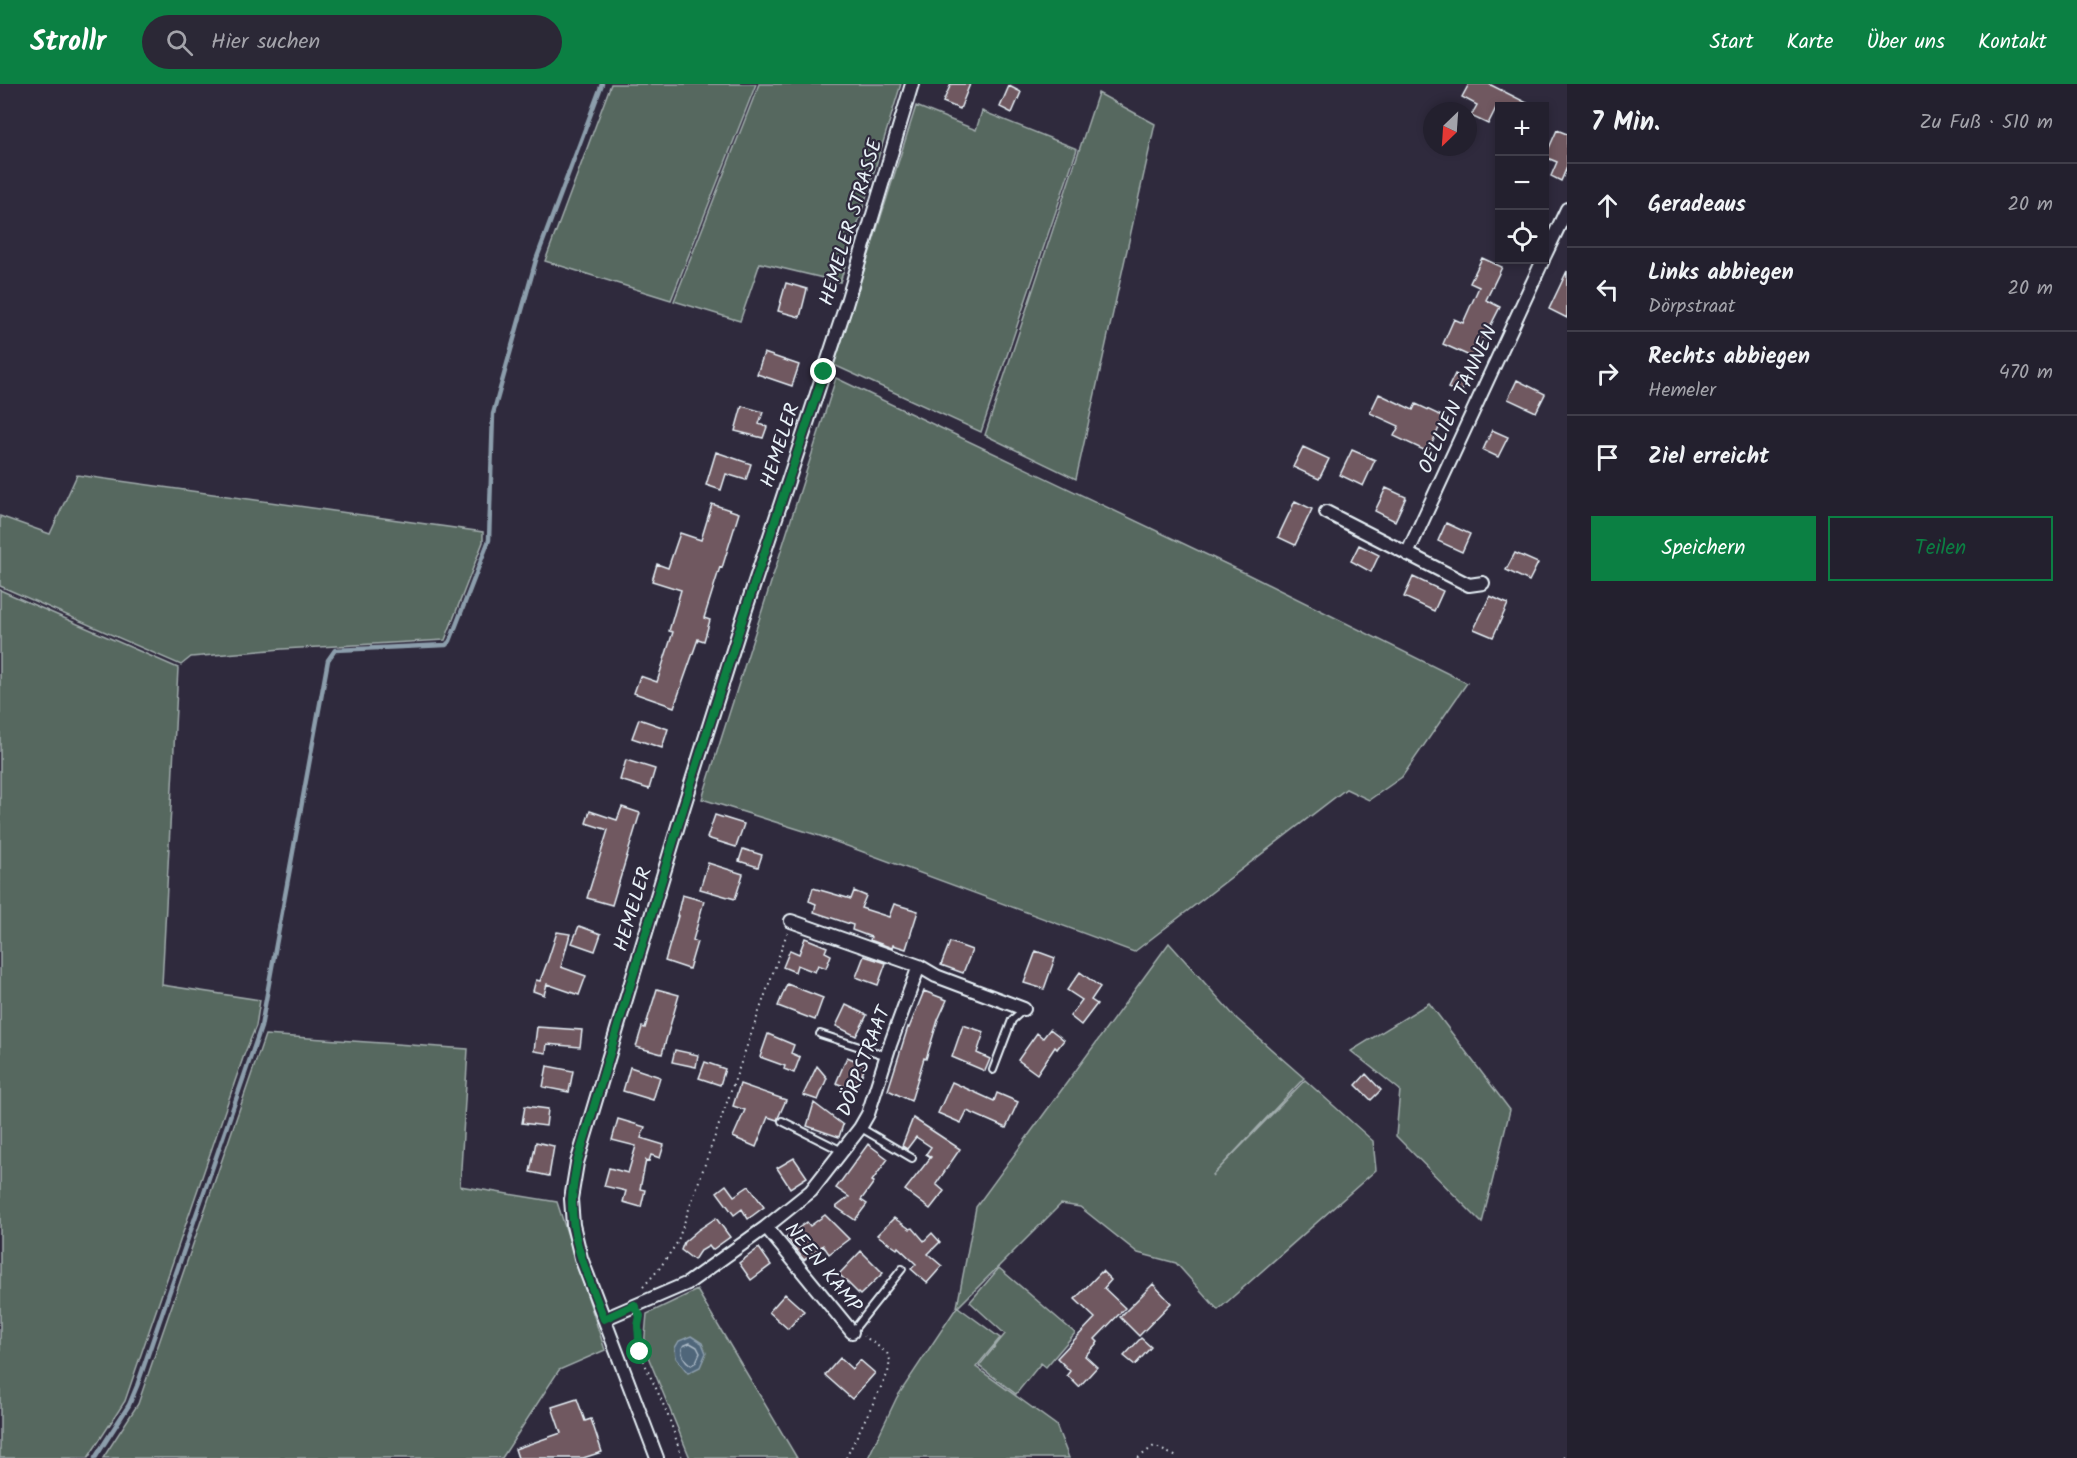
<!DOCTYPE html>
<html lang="de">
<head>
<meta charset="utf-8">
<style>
  :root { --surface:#23202e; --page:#2b2836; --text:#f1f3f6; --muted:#a3a3aa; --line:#403e4a; --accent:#0b8043 }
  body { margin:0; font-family:Kalam,sans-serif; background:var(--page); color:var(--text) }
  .controls { position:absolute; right:18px; top:18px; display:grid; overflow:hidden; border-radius:0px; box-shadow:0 3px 9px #0003 }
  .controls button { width:54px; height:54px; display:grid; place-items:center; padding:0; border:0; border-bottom:2px solid var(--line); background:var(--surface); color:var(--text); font:30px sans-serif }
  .compass { position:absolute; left:1423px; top:18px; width:54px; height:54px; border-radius:50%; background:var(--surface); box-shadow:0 3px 9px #0003; rotate:205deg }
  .stop { position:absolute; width:18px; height:18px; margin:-14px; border:4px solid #0b8043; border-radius:50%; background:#fff }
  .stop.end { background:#0b8043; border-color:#fff; box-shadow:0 2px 6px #0008 }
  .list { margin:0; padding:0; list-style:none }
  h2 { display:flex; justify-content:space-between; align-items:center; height:78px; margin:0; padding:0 24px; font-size:26px }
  h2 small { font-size:20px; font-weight:400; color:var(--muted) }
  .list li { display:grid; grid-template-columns:39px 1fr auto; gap:18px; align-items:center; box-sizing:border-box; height:84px; padding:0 24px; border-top:2px solid var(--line) }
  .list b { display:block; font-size:22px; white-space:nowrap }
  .list p { margin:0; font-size:20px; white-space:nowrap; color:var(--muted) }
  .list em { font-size:20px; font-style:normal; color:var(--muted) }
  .actions { display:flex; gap:12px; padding:18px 24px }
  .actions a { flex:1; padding:14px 0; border:2px solid var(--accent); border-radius:0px; text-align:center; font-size:21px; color:var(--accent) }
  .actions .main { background:var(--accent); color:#fff }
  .icon { flex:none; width:33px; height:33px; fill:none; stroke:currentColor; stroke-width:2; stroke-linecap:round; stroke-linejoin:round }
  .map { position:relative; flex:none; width:1567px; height:1374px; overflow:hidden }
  header { display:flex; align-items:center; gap:36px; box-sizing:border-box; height:84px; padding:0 30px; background:var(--accent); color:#fff }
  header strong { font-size:28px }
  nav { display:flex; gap:33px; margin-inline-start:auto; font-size:21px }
  .search { width:420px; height:54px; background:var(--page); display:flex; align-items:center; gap:15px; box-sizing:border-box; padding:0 21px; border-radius:33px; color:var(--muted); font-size:22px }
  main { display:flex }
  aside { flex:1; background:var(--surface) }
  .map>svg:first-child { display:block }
  .green { fill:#57675f; stroke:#a0acac; stroke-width:1.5 }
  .water { fill:#4f667a; stroke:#8c9eac; stroke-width:1.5 }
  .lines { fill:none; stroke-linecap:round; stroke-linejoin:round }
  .shore { stroke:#abb9c6; stroke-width:1.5 }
  .stream { stroke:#8c9eac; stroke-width:4.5 }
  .building { fill:#705961; stroke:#e8f1f8; stroke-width:1.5 }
  .service-casing { stroke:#e8f1f8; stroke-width:10 }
  .minor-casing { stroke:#e8f1f8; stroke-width:16 }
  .path { stroke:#e8f1f8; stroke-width:2; stroke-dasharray:1.5 4.5; stroke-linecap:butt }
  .service { stroke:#2f2a3d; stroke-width:6 }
  .minor { stroke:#2f2a3d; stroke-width:12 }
  .route { stroke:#0b8043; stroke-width:8 }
  .labels { text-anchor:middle; stroke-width:4.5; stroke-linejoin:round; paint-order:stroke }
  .street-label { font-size:20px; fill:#e8f1f8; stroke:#2f2a3d }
</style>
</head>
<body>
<header>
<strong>Strollr</strong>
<div class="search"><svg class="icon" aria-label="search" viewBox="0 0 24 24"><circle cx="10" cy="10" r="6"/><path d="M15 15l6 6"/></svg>Hier suchen</div>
<nav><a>Start</a><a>Karte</a><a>Über uns</a><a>Kontakt</a></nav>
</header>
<main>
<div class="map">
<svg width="1567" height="1374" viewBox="0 0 1567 1374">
  <rect width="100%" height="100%" fill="#2f2a3d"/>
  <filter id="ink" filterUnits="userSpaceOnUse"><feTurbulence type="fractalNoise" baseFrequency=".0167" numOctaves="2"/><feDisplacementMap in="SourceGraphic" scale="12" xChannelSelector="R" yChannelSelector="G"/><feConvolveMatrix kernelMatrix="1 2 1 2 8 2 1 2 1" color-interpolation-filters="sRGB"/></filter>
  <g filter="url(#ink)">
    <!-- green -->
    <path class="green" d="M611 0H756L671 216 545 177Z
      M759 0H901L840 198 760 179 740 237 674 217Z
      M1098 9 1155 40 1076 395 985 351Z
      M916 22 976 46 982 27 1077 65 981 348 834 281Z
      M836 294 1245 489 1467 599 1402 693 1369 716 1346 705 1134 868 820 752 702 715Z
      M77 391 483 448V458L445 556 282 565 191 573 181 581 0 502V432L50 450Z
      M0 506 178 584 162 901 260 916 256 942 244 971 125 1317 88 1374H0Z
      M1169 859 1237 935 1304 994 1212 1092 1305 996 1373 1057 1376 1086 1218 1226 1176 1179 1138 1169 1080 1123 1061 1120 958 1223 1000 1254 976 1283 1056 1341 1069 1374H868L897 1313 957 1223 976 1123Z
      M1429 919 1510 1026 1482 1139 1396 1052 1400 1006 1351 967Z
      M265 951 468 965 460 1102 557 1118 605 1266 559 1286 502 1374H103L138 1320Z
      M999 1184 1075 1249 1046 1283 1041 1279 1016 1310 979 1282 1005 1250 970 1218Z
      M697 1206 797 1374H690L644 1263 647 1230Z"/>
    <!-- water -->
    <path class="water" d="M691 1252 702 1259 706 1269 700 1283 688 1289 676 1274 675 1264 679 1257Z"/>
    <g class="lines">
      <!-- shore -->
      <path class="shore" d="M690 1259 697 1263 700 1269 696 1278 691 1281C685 1277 679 1269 683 1262Z"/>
      <!-- stream -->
      <path class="stream" d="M95 1374 129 1321 137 1302 261 943 328 576 335 566 446 561 450 557 489 456 493 330 536 176 602 0"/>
    </g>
    <!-- building -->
    <path class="building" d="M951 0H970L960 25 943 18Z
      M1469 0H1489L1533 22H1497L1488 40 1471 32 1477 21 1462 13Z
      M1009 2 1021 8 1012 29 1000 23Z
      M1557 46 1567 50V83L1561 97 1551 92 1557 78 1545 73Z
      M1482 174 1502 183 1486 216 1500 223 1474 274 1443 260 1454 235 1463 239 1479 203 1470 199Z
      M1567 187V234L1549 225Z
      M786 199 807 205 800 233 778 227Z
      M764 269 799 281 792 302 757 290Z
      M1455 290 1467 296 1461 309 1448 304Z
      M1517 296 1545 310 1536 328 1508 315Z
      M1379 310 1413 326 1416 320 1444 333 1428 368 1394 352 1399 342 1370 329Z
      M742 322 763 328 759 340 767 343 763 354 735 347Z
      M1492 346 1508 353 1498 373 1483 366Z
      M1303 363 1329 375 1319 395 1293 383Z
      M1352 366 1375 376 1363 402 1340 391Z
      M716 368 751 380 746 396 726 390 721 406 706 401Z
      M1386 404 1406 413 1395 437 1375 427Z
      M1295 417 1312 425 1295 461 1278 453Z
      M712 420 739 429 722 484 720 483 704 534 710 536 704 557 698 555 674 623 634 609 640 592 657 598 673 548 669 547 681 506 652 497 657 480 668 484 680 449 701 456Z
      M1446 439 1470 450 1462 468 1438 457Z
      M1359 461 1379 471 1371 488 1351 477Z
      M1515 469 1538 479 1529 497 1506 486Z
      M1413 493 1443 507 1434 527 1404 513Z
      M1490 512 1508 520 1493 553 1474 545Z
      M639 635 668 645 662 664 632 654Z
      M626 676 655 685 649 705 620 696Z
      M622 723 640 729 612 821 587 814 608 746 586 739 590 727 617 736Z
      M715 731 744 740 736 763 707 754Z
      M743 765 762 771 758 783 739 777Z
      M708 779 743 790 735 815 700 805Z
      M813 804 851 815 854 807 866 812 861 824 889 833 894 820 918 827 906 865 893 861 892 864 870 856 871 853 852 846 853 841 814 828 816 820 809 817Z
      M682 811 704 817 693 856 697 858 689 885 665 877 678 832H677Z
      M579 842 601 850 595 867 572 859Z
      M557 848 570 850 561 883 586 892 579 911 547 900 544 911 533 907 536 896 540 897 548 876Z
      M805 854 827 863 825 868 831 871 826 884 818 881 815 888 797 881 795 888 783 883 790 866 799 870Z
      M950 858 972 866 963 889 941 881Z
      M1036 867 1055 874 1044 905 1024 899Z
      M864 872 886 879 878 901 856 893Z
      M1080 888 1100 903 1091 916 1097 920 1081 941 1070 932 1082 916 1067 906Z
      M787 900 823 914 815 936 778 922Z
      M657 905 679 911 662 970 636 963 642 943 645 944Z
      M924 907 947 916 938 936 926 975 924 974 911 1017 888 1006 908 943 909 944Z
      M846 921 867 931 856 952 836 942Z
      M963 941 984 948 977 969 990 975 985 987 952 973Z
      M537 943 582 946 580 963 547 960 546 969 534 967Z
      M1050 945 1064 956 1057 965 1055 963 1037 990 1018 976 1037 949 1043 954Z
      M768 950 794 961 791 969 800 973 794 989 784 985 785 982 760 973Z
      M675 966 698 971 696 983 672 978Z
      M847 973 866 981 855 1007 836 999Z
      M705 978 725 985 720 1001 699 994Z
      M547 982 573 987 569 1008 543 1003Z
      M817 982 827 994 818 1016 803 1011Z
      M630 983 660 993 653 1016 623 1007Z
      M1366 990 1381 1006 1371 1016 1356 1001Z
      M952 998 994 1017 997 1009 1018 1018 1006 1044 967 1027 961 1039 938 1029Z
      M740 1000 786 1016 777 1036 768 1033 756 1063 733 1053 745 1026 733 1022Z
      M814 1019 843 1041 839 1053 807 1042Z
      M525 1022 548 1025 546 1042 522 1039Z
      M913 1034 960 1065 936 1100 944 1107 930 1125 905 1106 931 1073 926 1070 931 1063 916 1053 907 1065 902 1062Z
      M618 1035 645 1043 641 1054 664 1061 660 1074 651 1071 649 1077 646 1076 640 1105 645 1106 641 1123 623 1118 626 1107 604 1102 609 1084 628 1089 636 1062 612 1056Z
      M536 1058 554 1062 549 1092 530 1088Z
      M868 1060 888 1075 872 1097 874 1098 861 1116 867 1120 855 1136 836 1123 849 1113 836 1104Z
      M794 1074 807 1093 790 1104 777 1084Z
      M726 1101 734 1112 749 1102 764 1123 748 1135 742 1125 734 1131 717 1108Z
      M825 1131 849 1155 829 1170 823 1161 804 1176 786 1153 807 1138 810 1142Z
      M716 1134 730 1153 712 1166 709 1162 699 1168 694 1176 681 1166 684 1158 698 1146Z
      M894 1134 910 1145 913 1144 924 1157 932 1149 940 1158 928 1170 942 1182 927 1199 911 1185 916 1180 898 1163 897 1165 877 1151Z
      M759 1164 771 1181 751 1196 739 1179Z
      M861 1167 883 1189 860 1211 839 1190Z
      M1102 1187 1111 1196 1104 1204 1125 1224 1095 1255 1098 1258 1085 1272 1097 1283 1079 1303 1067 1291 1070 1287 1057 1274 1095 1234 1075 1215Z
      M1153 1200 1171 1219 1139 1252 1120 1233Z
      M785 1210 804 1227 788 1245 769 1228Z
      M1141 1254 1151 1263 1135 1281 1124 1272Z
      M840 1274 852 1285 860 1276 875 1289 852 1315 825 1291Z
      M577 1315 585 1337 591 1335 602 1368 583 1374H518L515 1365 561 1349 552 1323Z"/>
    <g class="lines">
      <!-- service casing -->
      <g class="service-casing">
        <path id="service" d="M820 950 887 972
          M993 986 1012 936 1023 926
          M782 1037 842 1067
          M861 1044 912 1074
          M852 1248 902 1185"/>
      </g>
      <!-- minor casing -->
      <g class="minor-casing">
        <path id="minor" d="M1544 173 1567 125
          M1326 428 1469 501 1483 499
          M1407 470 1543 176
          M791 837 919 882 936 892 1024 925
          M766 1143 852 1248
          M604 1235 688 1199 766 1143 811 1107 860 1044 868 1030 890 961 919 882
          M657 1374 581 1174 573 1141 571 1115 577 1079 683 725 743 534 846 221 912 0"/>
      </g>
      <!-- path -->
      <path class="path" d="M643 1203 659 1185 677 1159 787 849
        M639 1235C633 1266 652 1293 663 1320 671 1337 676 1356 682 1374
        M846 1374 888 1289 890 1276 887 1269 864 1252
        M1138 1374 1154 1362 1179 1374
        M1564 1374 1567 1371"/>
      <!-- service -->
      <use href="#service" class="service"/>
      <!-- minor -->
      <use href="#minor" class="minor"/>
    </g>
  </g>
  <g class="lines" filter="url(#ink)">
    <!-- route -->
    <path class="route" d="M640 1268 638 1242 640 1232 634 1221 604 1235C590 1197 571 1158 572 1117 572 1104 575 1091 577 1079L683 725 743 534 824 288"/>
  </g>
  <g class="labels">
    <!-- street labels -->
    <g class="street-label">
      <text transform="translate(850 138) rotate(-73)" y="7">HEMELER STRASSE</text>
      <text transform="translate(1457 315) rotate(-65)" y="7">OELLIEN TANNEN</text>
      <text transform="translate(779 361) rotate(-72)" y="7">HEMELER</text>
      <text transform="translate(632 825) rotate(-73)" y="7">HEMELER</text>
      <text transform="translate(863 977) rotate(-69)" y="7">DÖRPSTRAAT</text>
      <text transform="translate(824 1183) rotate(51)" y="7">NEEN KAMP</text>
    </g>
  </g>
</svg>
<div class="controls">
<button>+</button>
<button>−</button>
<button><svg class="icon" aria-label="locate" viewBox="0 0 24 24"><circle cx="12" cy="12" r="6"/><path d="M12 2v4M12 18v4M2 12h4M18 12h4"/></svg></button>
</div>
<svg class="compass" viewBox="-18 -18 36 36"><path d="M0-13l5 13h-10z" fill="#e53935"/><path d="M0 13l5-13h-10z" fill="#a3a3aa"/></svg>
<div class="stop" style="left:640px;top:1268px"></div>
<div class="stop end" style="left:824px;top:288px"></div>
</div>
<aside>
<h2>7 Min.<small>Zu Fuß · 510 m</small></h2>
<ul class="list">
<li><svg class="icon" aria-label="ahead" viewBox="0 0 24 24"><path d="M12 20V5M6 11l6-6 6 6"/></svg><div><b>Geradeaus</b></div><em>20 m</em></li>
<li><svg class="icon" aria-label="left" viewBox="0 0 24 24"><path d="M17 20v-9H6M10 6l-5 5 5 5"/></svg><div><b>Links abbiegen</b><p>Dörpstraat</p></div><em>20 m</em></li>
<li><svg class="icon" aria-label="right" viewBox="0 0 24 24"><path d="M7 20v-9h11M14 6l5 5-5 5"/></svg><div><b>Rechts abbiegen</b><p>Hemeler</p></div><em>470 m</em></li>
<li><svg class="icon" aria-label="arrive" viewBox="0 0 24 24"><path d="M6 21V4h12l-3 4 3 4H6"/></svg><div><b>Ziel erreicht</b></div></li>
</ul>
<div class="actions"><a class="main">Speichern</a><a>Teilen</a></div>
</aside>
</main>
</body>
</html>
